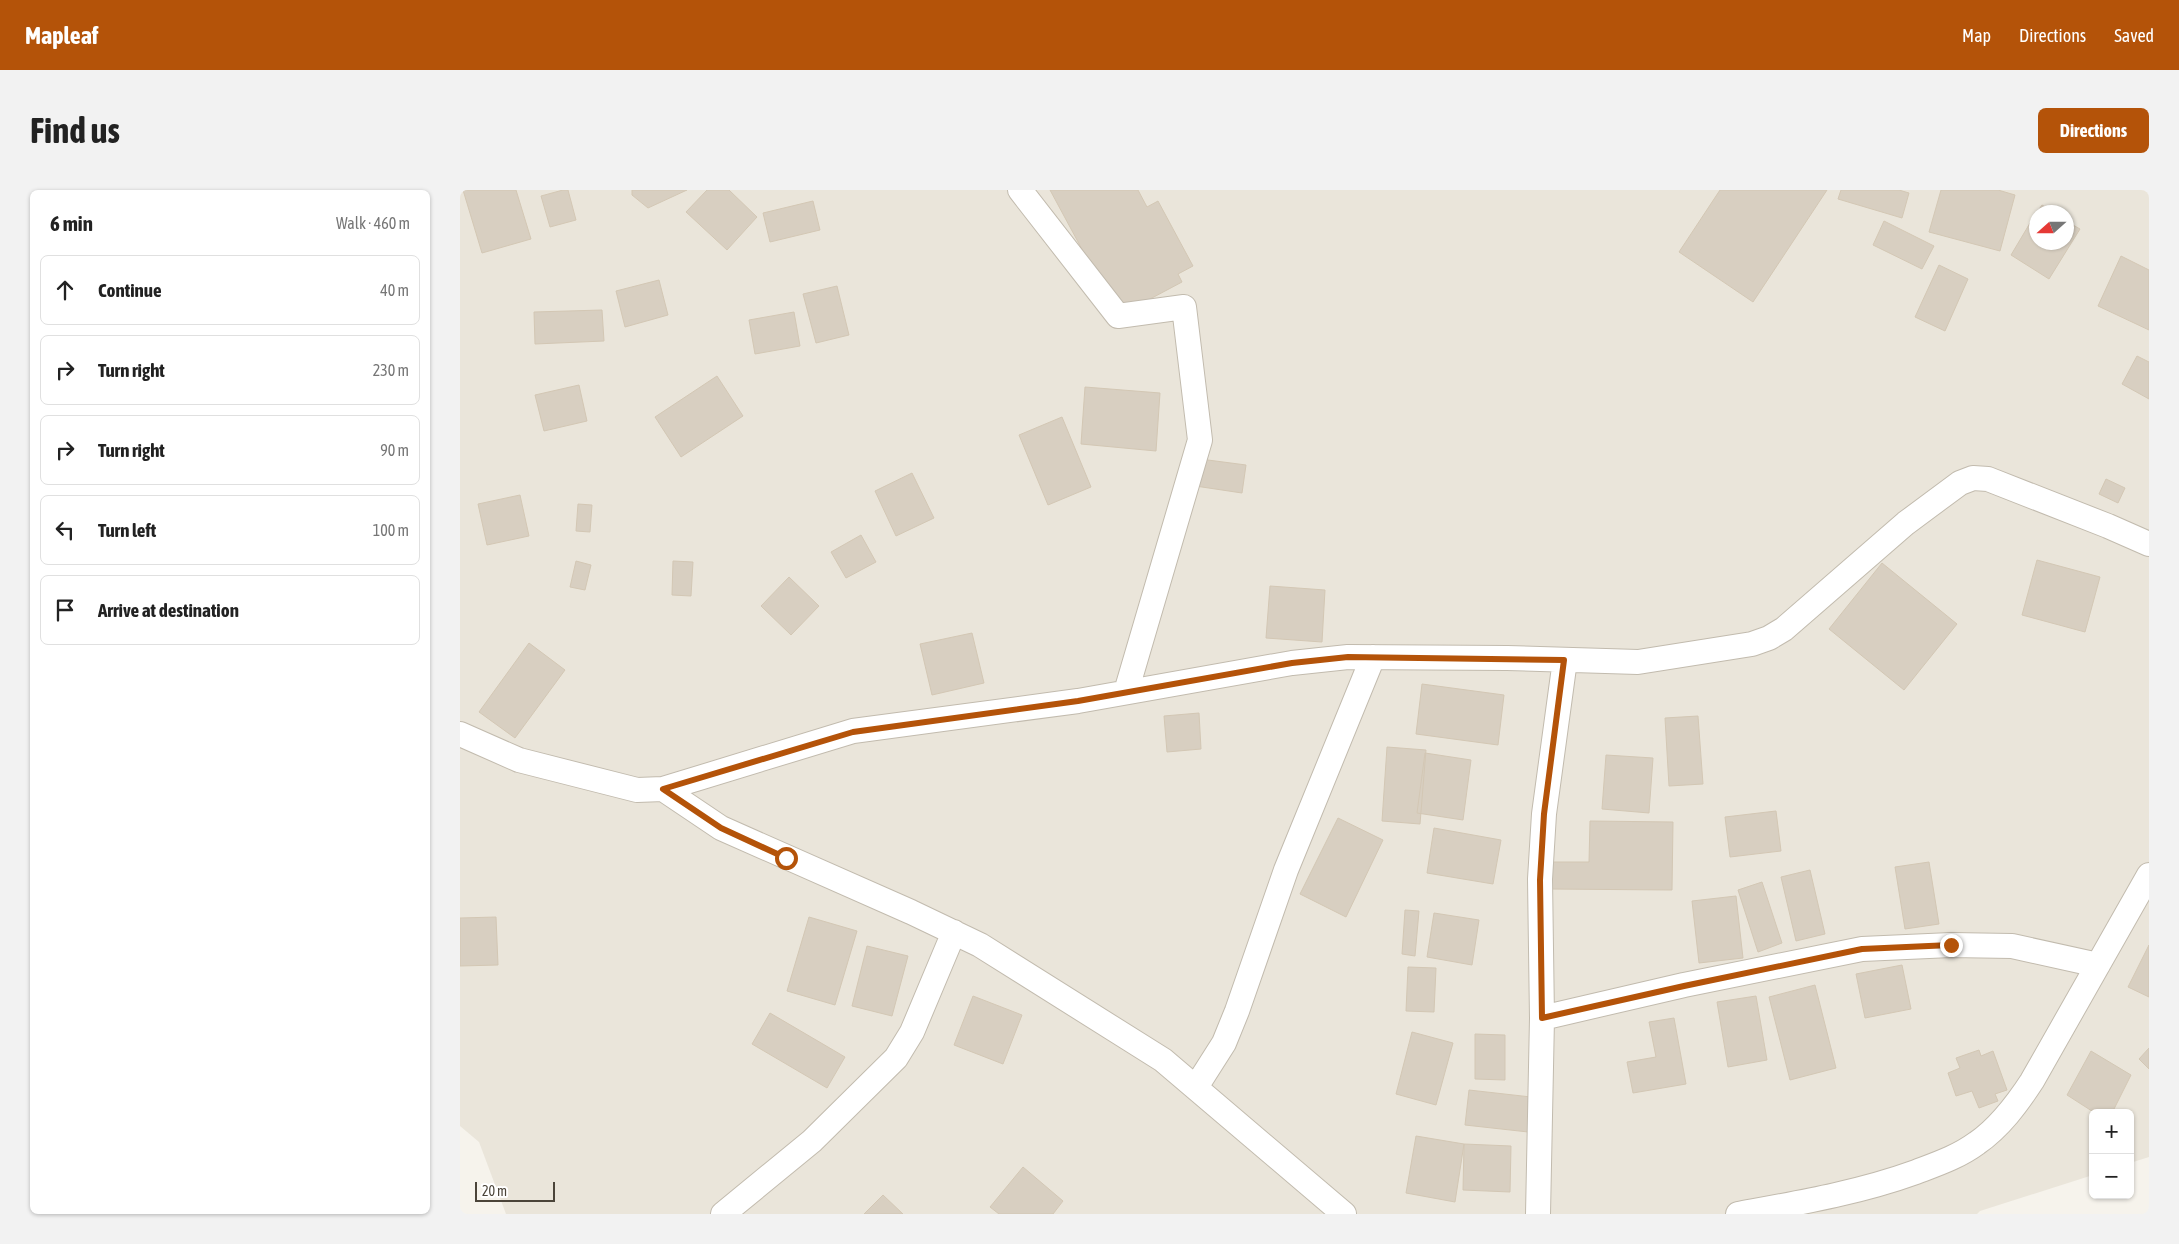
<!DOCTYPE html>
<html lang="en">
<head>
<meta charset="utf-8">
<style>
  :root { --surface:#fff; --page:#f2f2f2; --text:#222; --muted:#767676; --line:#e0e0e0; --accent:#b45309 }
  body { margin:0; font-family:"Asap Condensed",sans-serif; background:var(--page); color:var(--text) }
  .controls { position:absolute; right:15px; bottom:15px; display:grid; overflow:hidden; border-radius:8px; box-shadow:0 1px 4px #0004 }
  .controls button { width:45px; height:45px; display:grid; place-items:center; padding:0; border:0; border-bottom:1px solid var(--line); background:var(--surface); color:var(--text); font:25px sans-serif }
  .compass { position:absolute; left:1569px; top:15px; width:45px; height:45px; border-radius:50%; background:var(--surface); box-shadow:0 1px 4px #0004; rotate:249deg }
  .scale { position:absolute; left:15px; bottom:12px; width:80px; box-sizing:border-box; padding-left:5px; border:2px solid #4b4439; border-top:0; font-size:14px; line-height:18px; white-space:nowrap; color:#4b4439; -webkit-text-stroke:4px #fff; paint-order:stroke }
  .stop { position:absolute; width:15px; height:15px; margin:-11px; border:4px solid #b45309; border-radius:50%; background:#fff }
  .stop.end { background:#b45309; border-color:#fff; box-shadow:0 1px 5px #0008 }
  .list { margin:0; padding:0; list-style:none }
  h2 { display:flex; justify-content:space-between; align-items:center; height:65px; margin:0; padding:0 20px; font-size:21px }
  h2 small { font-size:16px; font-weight:400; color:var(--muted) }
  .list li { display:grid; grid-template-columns:32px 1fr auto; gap:15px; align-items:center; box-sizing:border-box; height:70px; margin:0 10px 10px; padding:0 10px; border:1px solid var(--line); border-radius:8px }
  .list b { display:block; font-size:19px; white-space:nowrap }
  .list em { font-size:16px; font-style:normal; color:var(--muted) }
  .icon { flex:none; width:28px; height:28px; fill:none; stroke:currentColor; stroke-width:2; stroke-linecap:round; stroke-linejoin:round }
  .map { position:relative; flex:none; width:1689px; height:1024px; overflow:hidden; border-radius:8px }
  header { display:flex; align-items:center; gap:30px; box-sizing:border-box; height:70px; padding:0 25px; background:var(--accent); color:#fff }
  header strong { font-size:24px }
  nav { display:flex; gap:28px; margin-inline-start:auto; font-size:18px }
  .intro { display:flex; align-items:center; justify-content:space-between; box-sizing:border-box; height:120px; padding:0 30px }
  h1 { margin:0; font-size:35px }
  .button { padding:12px 22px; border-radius:8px; background:var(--accent); color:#fff; font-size:18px; font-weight:700 }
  main { display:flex; gap:30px; padding:0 30px }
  aside { flex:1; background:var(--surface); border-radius:8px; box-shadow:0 1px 4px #0004 }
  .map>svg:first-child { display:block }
  .residential { fill:#eae5da; fill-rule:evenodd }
  .building { fill:#d8cfc1; stroke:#d3c7b4 }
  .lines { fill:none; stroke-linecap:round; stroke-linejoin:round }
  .street-casing { stroke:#c2bbae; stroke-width:26 }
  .street { stroke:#fff; stroke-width:24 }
  .route { stroke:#b45309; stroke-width:6 }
</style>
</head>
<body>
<header>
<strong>Mapleaf</strong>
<nav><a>Map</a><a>Directions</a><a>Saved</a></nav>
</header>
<div class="intro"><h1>Find us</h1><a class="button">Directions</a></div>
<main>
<aside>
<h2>6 min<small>Walk · 460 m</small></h2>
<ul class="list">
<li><svg class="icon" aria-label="ahead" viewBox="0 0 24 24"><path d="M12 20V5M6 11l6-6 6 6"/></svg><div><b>Continue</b></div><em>40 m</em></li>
<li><svg class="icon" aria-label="right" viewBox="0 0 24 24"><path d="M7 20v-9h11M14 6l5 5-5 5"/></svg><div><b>Turn right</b></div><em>230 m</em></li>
<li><svg class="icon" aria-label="right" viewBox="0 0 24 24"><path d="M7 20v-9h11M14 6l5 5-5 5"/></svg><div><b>Turn right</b></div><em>90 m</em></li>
<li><svg class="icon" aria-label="left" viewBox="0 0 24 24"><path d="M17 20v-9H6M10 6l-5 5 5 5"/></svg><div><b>Turn left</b></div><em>100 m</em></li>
<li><svg class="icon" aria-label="arrive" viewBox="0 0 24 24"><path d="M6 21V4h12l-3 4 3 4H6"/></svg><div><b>Arrive at destination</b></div></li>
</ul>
</aside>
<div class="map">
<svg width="1689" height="1024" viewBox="0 0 1689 1024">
  <rect width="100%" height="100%" fill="#f6f3ec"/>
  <!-- residential -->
  <path class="residential" d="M0 0H1689V967L1670 973V923H1633V985L1520 1021 1517 1024H46L19 952 0 936ZM1576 22H1606V52H1576Z"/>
  <!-- building -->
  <path class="building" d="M3 0H56L71 49 22 63Z
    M103 0H108L116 30 90 37 81 6Z
    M172 0H227L188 18 172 5Z
    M247 0H269L297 27 267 60 226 22Z
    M590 0H678L687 17 698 11 733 76 718 84 722 92 658 126Z
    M1260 0H1367L1293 112 1219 62Z
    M1381 0H1439L1449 3 1442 28 1378 9Z
    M1481 0H1538L1555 5 1540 61 1469 42Z
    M353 11 360 40 310 52 303 23Z
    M1582 15 1594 22H1577Z
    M1576 23V52H1606V31L1620 39 1589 89 1551 65Z
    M1424 31 1474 56 1462 79 1413 55Z
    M1661 66 1689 80V140L1638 116Z
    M1479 75 1508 89 1485 141 1455 127Z
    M199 90 208 125 165 137 156 101Z
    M377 96 389 145 356 153 343 104Z
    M142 120 144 151 75 154 74 122Z
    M334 122 340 156 295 164 289 130Z
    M1677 166 1689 172V209L1662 194Z
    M257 186 283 226 221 267 195 227Z
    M119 195 127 231 84 241 75 205Z
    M625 197 700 203 696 261 621 254Z
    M602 227 631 297 588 315 559 245Z
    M725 267 786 275 782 303 722 294Z
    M452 283 474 328 436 346 415 301Z
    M1646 289 1665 298 1658 313 1639 304Z
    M60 305 69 346 27 355 18 314Z
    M118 314 132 315 130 342 116 341Z
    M401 345 416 372 386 388 371 362Z
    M1577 370 1640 387 1625 442 1562 425Z
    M116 371 131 375 125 400 110 397Z
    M213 371 233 372 231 406 212 405Z
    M1422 373 1497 434 1444 500 1369 439Z
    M329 387 359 416 331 445 301 416Z
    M810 396 865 400 862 452 806 448Z
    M512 443 524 493 472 505 460 454Z
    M69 453 105 480 55 548 19 522Z
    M962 494 1044 505 1038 555 956 544Z
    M739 523 741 559 707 562 704 526Z
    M1238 526 1243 594 1209 596 1205 528Z
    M927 557 966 560 960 634 922 631Z
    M965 563 1011 570 1003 630 957 623Z
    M1146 565 1193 568 1189 623 1142 619Z
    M1316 621 1321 661 1270 667 1265 627Z
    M878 628 923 650 886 727 840 704Z
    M1130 631 1213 632 1212 700 1089 699V672H1129Z
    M974 638 1041 650 1033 694 967 683Z
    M1469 672 1479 734 1445 739 1435 677Z
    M1350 680 1365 744 1336 751 1321 687Z
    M1302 692 1322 753 1298 762 1278 700Z
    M1276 706 1283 768 1239 773 1232 711Z
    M945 720 959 721 955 766 942 764Z
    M974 723 1019 730 1012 775 967 767Z
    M36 727 38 775 0 776V728Z
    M349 727 397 741 375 815 327 801Z
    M1689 755V807L1668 797Z
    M407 756 448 766 432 826 392 816Z
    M1442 775 1451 819 1405 828 1396 784Z
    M948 777 976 778 974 822 946 821Z
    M1355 795 1376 878 1330 890 1309 807Z
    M513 806 562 825 543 874 494 855Z
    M1296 806 1307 870 1268 877 1257 812Z
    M310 823 385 867 367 898 292 854Z
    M1214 828 1226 894 1173 903 1167 872 1196 867 1189 832Z
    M952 842 993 853 976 915 936 904Z
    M1015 844 1045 845V890L1015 889Z
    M1689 858V879L1679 869Z
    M1519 860 1521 866 1533 861 1547 900 1535 904 1538 911 1519 918 1512 901 1496 906 1488 883 1500 878 1496 868Z
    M1631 861 1671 885 1652 923H1635L1607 905Z
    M1009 900 1071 907 1068 942 1005 935Z
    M956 946 1004 954 995 1012 946 1003Z
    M1004 954 1051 956 1050 1002 1003 1000Z
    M563 977 603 1011 593 1024H539L530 1017Z
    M423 1005 443 1024H404Z"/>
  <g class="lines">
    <!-- street casing -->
    <g class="street-casing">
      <path id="street" d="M560 0 658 126 724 117 740 250 666 502
        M0 544 59 570 177 600 203 599 393 541 618 511 832 473 888 467 1047 468 1178 472 1292 454 1309 448 1324 439 1446 333 1500 293 1513 288 1528 289 1648 336 1689 354
        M203 599 261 638 451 722 520 755 703 870 884 1024
        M1082 828 1224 795 1402 759 1491 755 1552 756 1638 775
        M736 897 764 853 777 821 826 680 913 467
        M263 1024 352 951 436 868 452 842 494 742
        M1078 1024 1082 828 1080 689 1084 624 1105 470
        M1278 1024C1338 1013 1398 1003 1456 982 1477 974 1498 967 1517 953 1540 937 1557 914 1572 891L1689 685"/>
    </g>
    <!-- street -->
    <use href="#street" class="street"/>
  </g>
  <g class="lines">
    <!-- route -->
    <path class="route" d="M326 668 261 638 203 599 393 542 618 511 832 473 888 467 1104 470 1084 624 1080 690 1082 828 1224 796 1402 759 1491 755"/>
  </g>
</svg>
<div class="controls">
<button>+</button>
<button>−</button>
</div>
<svg class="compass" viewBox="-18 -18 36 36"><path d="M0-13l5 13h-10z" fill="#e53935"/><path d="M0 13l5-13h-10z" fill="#767676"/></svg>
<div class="scale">20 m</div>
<div class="stop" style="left:326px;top:668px"></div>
<div class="stop end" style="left:1491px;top:755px"></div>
</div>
</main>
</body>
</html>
